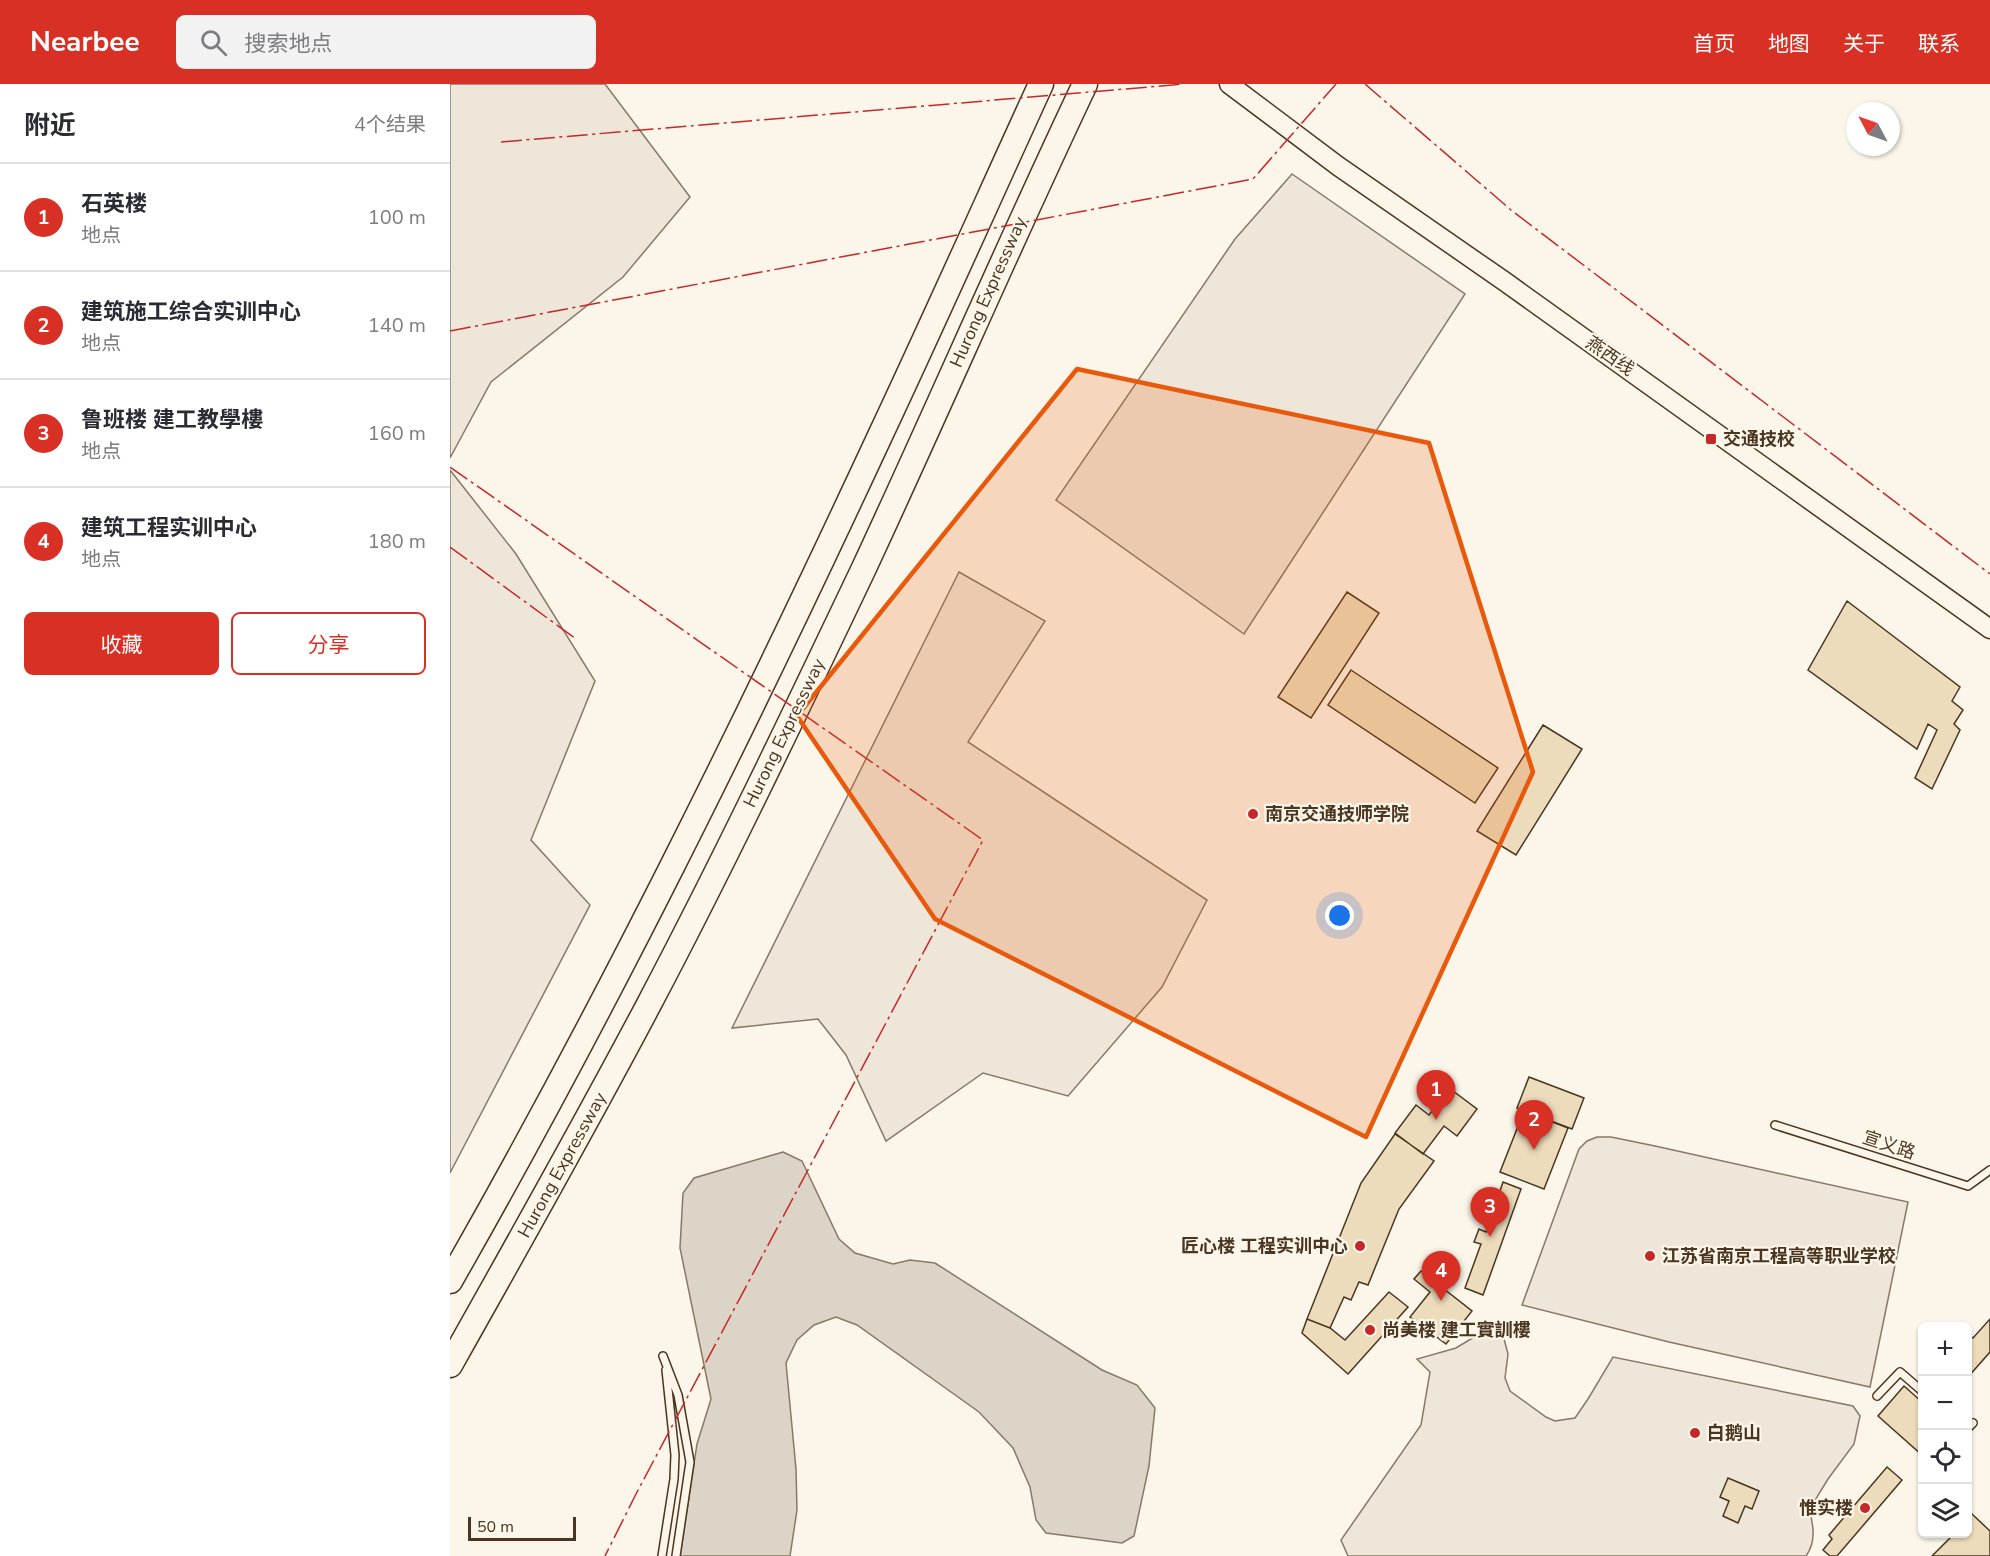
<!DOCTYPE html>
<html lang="zh">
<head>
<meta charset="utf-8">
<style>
  :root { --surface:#fff; --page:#f2f2f3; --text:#2b2b33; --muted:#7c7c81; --line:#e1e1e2; --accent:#d93025 }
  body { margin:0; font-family:"Nunito Sans","Noto Sans SC",sans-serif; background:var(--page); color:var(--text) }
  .controls { position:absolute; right:18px; bottom:18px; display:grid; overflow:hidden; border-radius:9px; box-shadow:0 2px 4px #0004 }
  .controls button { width:54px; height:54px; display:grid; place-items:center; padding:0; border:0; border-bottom:2px solid var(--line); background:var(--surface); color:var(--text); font:30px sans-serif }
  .compass { position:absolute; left:1396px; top:18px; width:54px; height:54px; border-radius:50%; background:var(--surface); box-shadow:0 2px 4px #0004; rotate:311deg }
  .scale { position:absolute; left:18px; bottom:15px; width:108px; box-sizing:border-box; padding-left:6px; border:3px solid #4a3520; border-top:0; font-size:16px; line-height:21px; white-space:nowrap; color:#4a3520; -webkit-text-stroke:4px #fbf6e9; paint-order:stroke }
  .you { position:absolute; left:890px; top:832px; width:21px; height:21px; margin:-15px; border:4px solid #fff; border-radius:50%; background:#1a73e8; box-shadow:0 0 0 9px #1a73e833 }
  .badge { display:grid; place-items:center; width:39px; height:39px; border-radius:50%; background:var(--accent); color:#fff; font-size:20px; font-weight:700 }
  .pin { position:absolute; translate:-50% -50px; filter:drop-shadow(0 2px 3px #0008) }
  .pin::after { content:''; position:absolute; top:32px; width:21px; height:18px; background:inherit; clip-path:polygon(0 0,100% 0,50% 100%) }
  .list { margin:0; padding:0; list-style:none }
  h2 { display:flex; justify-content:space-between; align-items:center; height:78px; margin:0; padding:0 24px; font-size:26px }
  h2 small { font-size:20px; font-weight:400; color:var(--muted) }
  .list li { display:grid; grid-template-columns:39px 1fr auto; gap:18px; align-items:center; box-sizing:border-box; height:108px; padding:0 24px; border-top:2px solid var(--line) }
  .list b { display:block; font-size:22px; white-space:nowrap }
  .list p { margin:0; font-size:20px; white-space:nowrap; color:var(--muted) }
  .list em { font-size:20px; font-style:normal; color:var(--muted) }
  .actions { display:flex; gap:12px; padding:18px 24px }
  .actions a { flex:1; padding:14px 0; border:2px solid var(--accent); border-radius:9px; text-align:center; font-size:21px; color:var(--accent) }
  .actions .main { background:var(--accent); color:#fff }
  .icon { flex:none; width:33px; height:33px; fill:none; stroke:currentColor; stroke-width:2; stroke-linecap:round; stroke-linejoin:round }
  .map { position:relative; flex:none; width:1540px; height:1472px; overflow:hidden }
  header { display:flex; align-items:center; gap:36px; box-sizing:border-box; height:84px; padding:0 30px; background:var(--accent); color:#fff }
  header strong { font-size:28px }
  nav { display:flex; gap:33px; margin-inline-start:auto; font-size:21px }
  .search { width:420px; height:54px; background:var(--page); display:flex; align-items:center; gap:15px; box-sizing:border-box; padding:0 21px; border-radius:9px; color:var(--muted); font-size:22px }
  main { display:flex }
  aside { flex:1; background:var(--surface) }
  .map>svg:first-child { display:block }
  .green { fill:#ede6d9; stroke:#887966; stroke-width:1.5 }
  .water { fill:#dcd4c6; stroke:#887966; stroke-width:1.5 }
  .building { fill:#ecdcbc; stroke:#4a3520; stroke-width:1.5 }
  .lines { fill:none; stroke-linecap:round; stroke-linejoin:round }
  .service-casing { stroke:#4a3520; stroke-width:10 }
  .secondary-casing { stroke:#4a3520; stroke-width:21 }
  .motorway-casing { stroke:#4a3520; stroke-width:27 }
  .service { stroke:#fbf6e9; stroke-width:7 }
  .secondary { stroke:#fbf6e9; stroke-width:18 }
  .motorway { stroke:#fbf6e9; stroke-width:24 }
  .power { stroke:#c62828; stroke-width:1.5; stroke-dasharray:21 4.5 3 4.5; stroke-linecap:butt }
  .marked { fill:#e8590c; fill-opacity:0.2; stroke:#e8590c; stroke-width:4.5; stroke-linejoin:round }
  .poi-dot { fill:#c62828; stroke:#fbf6e9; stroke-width:2 }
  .labels { text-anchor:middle; stroke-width:4.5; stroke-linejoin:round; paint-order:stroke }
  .street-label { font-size:18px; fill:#4a3520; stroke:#fbf6e9 }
  .poi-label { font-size:18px; font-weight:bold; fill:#4a3520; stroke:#fbf6e9; text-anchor:start }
</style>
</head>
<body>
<header>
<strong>Nearbee</strong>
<div class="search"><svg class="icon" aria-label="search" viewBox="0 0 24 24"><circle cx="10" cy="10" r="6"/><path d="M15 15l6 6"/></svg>搜索地点</div>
<nav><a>首页</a><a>地图</a><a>关于</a><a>联系</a></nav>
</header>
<main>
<aside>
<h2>附近<small>4个结果</small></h2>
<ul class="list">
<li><span class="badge">1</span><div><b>石英楼</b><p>地点</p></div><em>100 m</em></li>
<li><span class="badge">2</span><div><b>建筑施工综合实训中心</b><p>地点</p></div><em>140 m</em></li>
<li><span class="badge">3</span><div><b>鲁班楼 建工教學樓</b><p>地点</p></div><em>160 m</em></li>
<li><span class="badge">4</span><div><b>建筑工程实训中心</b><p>地点</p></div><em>180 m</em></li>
</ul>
<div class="actions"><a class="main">收藏</a><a>分享</a></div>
</aside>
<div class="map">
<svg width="1540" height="1472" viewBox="0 0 1540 1472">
  <rect width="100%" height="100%" fill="#fbf6e9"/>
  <!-- green -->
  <path class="green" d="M0 0H155L240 113 173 193 41 298 0 374Z
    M842 90 1015 210 794 550 606 416 785 155Z
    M0 386 66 470 145 597 81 756 140 821 0 1089Z
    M509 488 595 537 518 658 757 816 712 903 618 1012 533 989 436 1057 396 971 368 935 282 944Z
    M1147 1053H1161L1205 1062 1458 1118 1420 1303 1219 1258 1072 1221 1129 1065 1137 1057Z
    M1042 1247 1054 1255 1058 1270 1055 1294 1060 1307 1096 1333 1105 1337 1125 1334 1138 1315 1163 1273 1403 1322 1410 1332 1404 1360 1378 1395 1359 1426C1364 1442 1366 1458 1356 1472H898L891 1456 971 1341 980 1288 967 1275 1006 1264 1029 1250Z"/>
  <!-- water -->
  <path class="water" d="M333 1068 352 1077 389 1155 405 1169 443 1180 460 1176 485 1179 652 1286 687 1301 705 1324 699 1382 684 1452 672 1459 596 1449 586 1436 580 1403 563 1364 529 1328 407 1241 386 1233 364 1241 347 1256 336 1279 346 1385 347 1426 340 1472H230L247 1360 261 1315 230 1164 233 1109 244 1094Z"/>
  <!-- building -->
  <path class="building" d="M897 508 929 529 861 634 828 613Z
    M1397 517 1510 603 1502 617 1513 626 1504 640 1510 646 1482 705 1465 694 1487 646 1478 640 1467 665 1358 586Z
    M901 586 1048 684 1025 719 878 621Z
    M1093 641 1132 665 1066 771 1027 747Z
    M1079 993 1134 1014 1122 1045 1067 1024Z
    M999 1004 1027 1025 1007 1052 994 1042 973 1070 945 1049 966 1021 979 1031Z
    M1074 1027 1118 1044 1094 1105 1050 1088Z
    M945 1050 984 1077 949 1125 918 1201 909 1198 901 1216 894 1213 880 1244 857 1235 911 1099Z
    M1053 1098 1071 1105 1033 1211 1015 1204 1031 1160 1024 1158 1029 1145 1036 1148Z
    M971 1187 1022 1227 996 1260 960 1233 980 1208 964 1195Z
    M939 1208 958 1223 898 1290 852 1249 857 1235 880 1244 895 1256Z
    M1540 1235V1268L1518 1293V1266L1520 1264 1518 1262V1253L1519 1251 1523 1254Z
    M1454 1302 1472 1318V1371L1428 1332Z
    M1437 1383 1452 1396 1387 1472H1380L1373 1466 1382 1455 1379 1451Z
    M1278 1394 1309 1407 1302 1425 1295 1422 1288 1439 1273 1432 1279 1417 1270 1413Z
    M1522 1430 1540 1447V1472H1482L1504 1450H1518V1435Z"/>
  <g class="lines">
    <!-- service casing -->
    <g class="service-casing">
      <path id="service" d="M1325 1041 1518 1102 1540 1086
        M213 1272 228 1311 240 1378 226 1472
        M1427 1312 1450 1288 1472 1307
        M1518 1344 1523 1339
        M212 1472 224 1395 225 1371 216 1286"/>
    </g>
    <!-- secondary casing -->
    <g class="secondary-casing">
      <path id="secondary" d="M779 0 888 82 1054 197 1540 545"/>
    </g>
    <!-- motorway casing -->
    <g class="motorway-casing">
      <path id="motorway" d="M0 1197C156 924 296 640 429 354 484 237 537 118 591 0
        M0 1281C67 1162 134 1043 198 922 274 778 344 631 414 484 489 323 559 160 635 0"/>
    </g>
    <!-- service -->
    <use href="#service" class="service"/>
    <!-- secondary -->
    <use href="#secondary" class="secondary"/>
    <!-- motorway -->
    <use href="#motorway" class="motorway"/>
    <!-- power -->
    <path class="power" d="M915 0 1061 126 1540 490
      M51 58 734 0
      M0 247 803 95 886 0
      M0 383 533 756 186 1410 155 1472
      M0 463 126 555"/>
  </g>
  <!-- marked area -->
  <path class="marked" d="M627 285 979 359 1083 688 916 1053 485 835 347 632Z"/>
  <!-- markers -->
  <g class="poi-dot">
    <rect x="1255" y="349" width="12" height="12" rx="3"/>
    <circle cx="803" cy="730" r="6"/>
    <circle cx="910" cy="1162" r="6"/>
    <circle cx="1200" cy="1172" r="6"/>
    <circle cx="920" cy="1246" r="6"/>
    <circle cx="1245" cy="1349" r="6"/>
    <circle cx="1415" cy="1424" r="6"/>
  </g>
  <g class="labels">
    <!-- street labels -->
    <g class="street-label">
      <text transform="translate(538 208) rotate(-66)" y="6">Hurong Expressway</text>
      <text transform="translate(1160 272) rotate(35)" y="6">燕西线</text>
      <text transform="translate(334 649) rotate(-64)" y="6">Hurong Expressway</text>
      <text transform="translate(1439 1061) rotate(18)" y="6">宣义路</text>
      <text transform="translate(112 1081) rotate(-61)" y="6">Hurong Expressway</text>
    </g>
    <!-- poi labels -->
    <g class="poi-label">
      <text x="1273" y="361">交通技校</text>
      <text x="815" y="736">南京交通技师学院</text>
      <text x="898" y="1168" text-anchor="end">匠心楼 工程实训中心</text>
      <text x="1212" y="1178">江苏省南京工程高等职业学校</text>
      <text x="932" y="1252">尚美楼 建工實訓樓</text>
      <text x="1257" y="1355">白鹅山</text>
      <text x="1403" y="1430" text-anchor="end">惟实楼</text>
    </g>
  </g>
</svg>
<div class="controls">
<button>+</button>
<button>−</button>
<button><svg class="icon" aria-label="locate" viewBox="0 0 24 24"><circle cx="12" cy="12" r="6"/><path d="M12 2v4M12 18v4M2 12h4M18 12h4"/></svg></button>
<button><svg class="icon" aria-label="layers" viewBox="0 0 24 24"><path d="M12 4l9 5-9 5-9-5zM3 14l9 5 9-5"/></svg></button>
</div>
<svg class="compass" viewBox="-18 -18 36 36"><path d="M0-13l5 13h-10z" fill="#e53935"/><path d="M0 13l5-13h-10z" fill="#7c7c81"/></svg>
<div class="scale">50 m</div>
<div class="you"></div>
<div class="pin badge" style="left:986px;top:1036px">1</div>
<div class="pin badge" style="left:1084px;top:1066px">2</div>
<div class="pin badge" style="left:1040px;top:1153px">3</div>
<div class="pin badge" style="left:991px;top:1217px">4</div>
</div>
</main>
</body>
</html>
